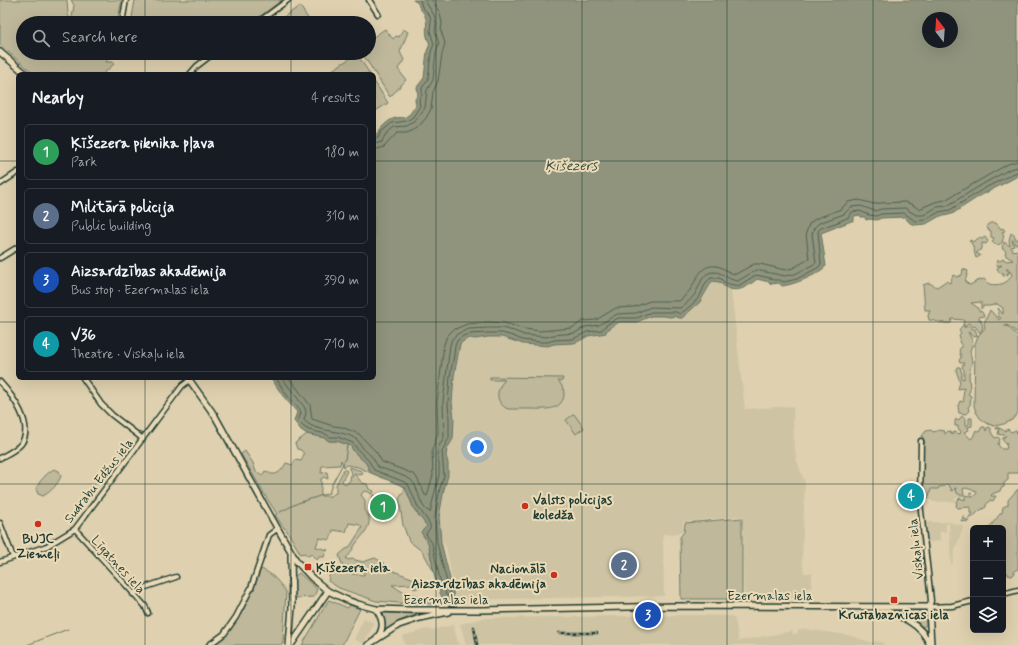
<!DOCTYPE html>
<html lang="en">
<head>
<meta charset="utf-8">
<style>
  :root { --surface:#171b24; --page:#242831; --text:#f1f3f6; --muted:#9ea1a6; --line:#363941; --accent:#7c3aed }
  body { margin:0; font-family:Mynerve,sans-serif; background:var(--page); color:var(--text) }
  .controls { position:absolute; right:12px; bottom:12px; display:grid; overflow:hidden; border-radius:6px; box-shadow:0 4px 16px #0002 }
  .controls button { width:36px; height:36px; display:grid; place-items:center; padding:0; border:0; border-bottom:1px solid var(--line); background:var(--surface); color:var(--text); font:20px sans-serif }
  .compass { position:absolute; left:922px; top:12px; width:36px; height:36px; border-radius:50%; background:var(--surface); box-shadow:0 4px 16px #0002; rotate:343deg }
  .you { position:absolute; left:477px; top:447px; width:14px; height:14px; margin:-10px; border:3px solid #fff; border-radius:50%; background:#1a73e8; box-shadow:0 0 0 6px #1a73e833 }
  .badge { display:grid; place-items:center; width:26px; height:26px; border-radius:50%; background:var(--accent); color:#fff; font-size:13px; font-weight:700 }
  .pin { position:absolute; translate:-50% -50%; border:2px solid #fff; box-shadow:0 1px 4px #0006 }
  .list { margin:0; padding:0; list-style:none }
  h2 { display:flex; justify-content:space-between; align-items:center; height:52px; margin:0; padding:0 16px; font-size:17px }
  h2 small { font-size:13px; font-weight:400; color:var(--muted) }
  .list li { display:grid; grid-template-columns:26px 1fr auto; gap:12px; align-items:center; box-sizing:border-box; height:56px; margin:0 8px 8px; padding:0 8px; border:1px solid var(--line); border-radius:6px }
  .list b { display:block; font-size:15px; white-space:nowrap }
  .list p { margin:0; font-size:13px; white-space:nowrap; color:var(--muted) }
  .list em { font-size:13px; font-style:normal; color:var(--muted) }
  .icon { flex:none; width:22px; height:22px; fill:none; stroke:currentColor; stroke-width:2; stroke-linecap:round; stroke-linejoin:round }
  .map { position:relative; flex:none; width:1018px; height:645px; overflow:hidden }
  .search { position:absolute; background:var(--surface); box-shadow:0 4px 16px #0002; left:16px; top:16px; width:360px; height:44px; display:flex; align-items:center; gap:10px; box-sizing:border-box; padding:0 14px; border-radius:22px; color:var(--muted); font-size:15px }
  .panel { position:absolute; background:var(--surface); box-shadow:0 4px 16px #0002; left:16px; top:72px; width:360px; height:308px; border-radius:6px }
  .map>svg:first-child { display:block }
  .built { fill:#cec4a4 }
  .green { fill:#bfb89b; stroke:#6f7a68 }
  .water { fill:#90947d; stroke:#637160; fill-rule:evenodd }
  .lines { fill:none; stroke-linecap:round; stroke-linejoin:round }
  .shore { stroke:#4c6051; stroke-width:1 }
  .stream { stroke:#637160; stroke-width:1 }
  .minor-casing { stroke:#1f3d34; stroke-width:7 }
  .tertiary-casing { stroke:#1f3d34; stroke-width:8 }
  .minor { stroke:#ebdab7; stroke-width:4 }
  .tertiary { stroke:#ebdab7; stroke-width:5 }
  .rail-casing { stroke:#1f3d34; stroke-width:2.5 }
  .rail { stroke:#ebdab7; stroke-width:1; stroke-dasharray:3; stroke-linecap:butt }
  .grid { fill:none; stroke:#1f3d34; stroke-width:1; stroke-opacity:0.55 }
  .poi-dot { fill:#c8321e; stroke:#ebdab7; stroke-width:1.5 }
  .labels { text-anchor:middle; stroke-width:4; stroke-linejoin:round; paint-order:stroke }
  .street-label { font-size:13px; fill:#1f3d34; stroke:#ebdab7 }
  .poi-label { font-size:13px; font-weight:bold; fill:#1f3d34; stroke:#ebdab7; text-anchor:start }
  .water-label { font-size:14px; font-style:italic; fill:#364e43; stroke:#ebdab7 }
</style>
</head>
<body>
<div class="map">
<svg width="1018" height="645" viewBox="0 0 1018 645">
  <rect width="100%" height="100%" fill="#dfd1af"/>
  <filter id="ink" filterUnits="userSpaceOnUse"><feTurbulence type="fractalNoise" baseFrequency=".025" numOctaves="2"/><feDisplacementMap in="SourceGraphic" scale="8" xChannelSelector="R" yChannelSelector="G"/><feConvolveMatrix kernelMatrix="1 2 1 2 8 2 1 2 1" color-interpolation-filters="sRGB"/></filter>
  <g filter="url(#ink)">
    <!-- built -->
    <path class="built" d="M712 281 719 282 722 286 731 289 745 409 793 406 794 442 797 461 805 483 802 559 804 573H812V588H807V590H805V598H748L745 595 744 591 743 516 683 522V532L673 535 663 534 664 596 456 600 446 548 441 538 439 517 444 489 447 482 448 463 446 456V452L453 433 452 403 454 376 460 344 465 340 470 338 475 339 488 337H502L523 344 548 346 554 344 574 343 579 341 588 336 606 333 608 329 619 322H637L651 316H664L670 317 690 312 704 297 710 284Z
      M922 486H962V498H955L956 502H932V500L921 499Z
      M924 522H950L964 526 956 547 952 565H951L949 523 946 524V532H940V541L926 542Z
      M692 615 731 616 735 619 739 641 792 631 793 634 798 633V630L805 629 848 635 873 643 874 641 884 643 883 645H466L460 624 483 618Z
      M364 618 374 623 364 644 354 639Z
      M453 625 459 645H405L402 636 427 629 431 630Z"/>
    <!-- green -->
    <path class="green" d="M0 0H67L68 14 70 20 69 23H23V53H110L106 62H114V64L103 74H36L33 73 0 45Z
      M71 0H122L117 23H71L74 5Z
      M135 0H282L251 23H131Z
      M300 6 311 23H285L282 18Z
      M385 29 393 39 396 36 399 37 403 29 408 32 400 52 404 60 398 69 406 80 390 97 362 53H369V40Z
      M357 54 370 74H326Z
      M374 81 388 103 374 112Z
      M990 223H996L1001 229 1003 228 1005 231 1002 232 1004 235 1002 243C998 245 996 246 992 242L994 238 991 237V231L988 230 987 225Z
      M1011 233 1015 236V239H1018V244H1015L1013 240H1012L1014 246 1011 247 1013 251 1016 250 1018 252V333L1007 325 1004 326H1007L1018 336V413L1012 420 1004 424 994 426 986 423 980 418 976 412 974 406 975 344 978 336 985 328 984 323 990 310 999 320 1001 318 998 317V308L1003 314V308L997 304 990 306H983L981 309V302L971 303 977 307 979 311 982 312 984 316 979 317V320H981L983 328H982V330L980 333 975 326 973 327 971 324 968 323 966 326 967 327 970 325 972 329H975L977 335 975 337 971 335 970 333 968 332 973 342 970 351 972 362 969 374 970 391 968 394 971 396 970 405 968 407 969 410 967 414 959 413 958 406 960 401 963 402 964 400 963 398 964 388 958 389 960 382 956 370 957 367H960L962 374 961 378 964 379V370L962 367 964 363H960L959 361 961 357 959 350 962 346 959 342 960 338 959 335 961 333 959 330 963 325 965 328V326L963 324 964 320 952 319 951 323C943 324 937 321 929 320L928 316 930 310H925L923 285 929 283 937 287 946 281 950 283 953 275 957 277 962 275 963 269 968 271 965 282 970 285 977 281 984 279 989 284C998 286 1009 284 1012 274L1008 269H1006L1010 273H1007L1008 275 1003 276V272L1002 274C1000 273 998 271 997 268L1002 265 998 266 996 263 998 260 1000 261 1003 259 1007 261 1013 260 1006 256 1005 254 1006 252 1004 249 1003 250 1002 246 1004 244V242L1010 246 1009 240Z
      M985 237 988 241 986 244 982 243V249L976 253 980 255V256L976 258C974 253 974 244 969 241L971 240 972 242 979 238 982 239Z
      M490 377 563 378 562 381H558C562 385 564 389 564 395 562 412 542 409 530 409 522 409 515 409 508 409 494 403 496 388 505 380H490Z
      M574 414 584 428 576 434 566 420Z
      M962 416 966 418V426L969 424V418H972V426L968 427 969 430 964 432 971 439 973 437 976 430 979 432 982 427H985L986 431 988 427 991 428V432L995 438 998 437 1000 439 998 445 1002 449H1006L1007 446 1005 444 1007 443 1003 441V437L1006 436 1004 434 1001 435 998 434 999 429H996L997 427 1005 431 1008 429 1011 432 1016 430 1017 433 1018 431V473H1008V480L1004 483V487L1001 488 1000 491 992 494 991 496H996L993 501 990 500 986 505V507L979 511 968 522 961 521 964 516V519L967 520 972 513H970V507L958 508 956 506 957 501 960 498 965 500V495L969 496 970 493H972L971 496 973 497 977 493 976 491 966 488 963 489 964 495H960L957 493 956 488H955L954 490 953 491 951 490V488L947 484 945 486 939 487 938 489H931L928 499 921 500 923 444 925 443 922 436 926 431 931 430 933 432 940 430 942 431 944 430 945 434 948 431 951 432 952 435 954 432 960 434 961 431 958 429V426H955V421L956 419 958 421Z
      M307 434 325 438 329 441H337L351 446 354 452 366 463 371 473 358 467 347 465 344 467 341 460 340 465 322 466 321 473 327 472 328 479 324 477 321 479C322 486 320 490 321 496H330L336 493V485L344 469 347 471 342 481 346 485 350 480 351 475H353L349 469V467L362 471 363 474 360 475 354 473 362 483 367 484 369 489 374 491 373 493 371 494 369 492 364 491 361 495 365 500V510C376 523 363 534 355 545 352 550 351 554 346 558L348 560 352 559 363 562 375 558 385 564 388 569 417 580 421 578 423 581 421 585 423 586 414 589 413 584 392 585 401 591 411 593 424 601 434 602 435 604 399 603 376 601 339 588 328 581 330 573 339 569 353 574 364 575V572L356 570 355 568H349L343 567 339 555 346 549 349 548 362 528 360 525 349 523 346 532 333 530 330 540 319 538 316 547 328 550 326 551 324 557H319L317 560 315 559 312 554 308 556 304 553 301 554 300 553 286 529 284 528 275 515 277 514C264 495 253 474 241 454L245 451 253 463 256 472 261 474 262 476 265 471C268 472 270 474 272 474 279 475 283 468 286 463L293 465 295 460 301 461 304 454 301 450 297 449 295 443Z
      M54 469 59 471 61 476C58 484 51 492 43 496L38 494 36 489C39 481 47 473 54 469Z
      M405 487 414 509 427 526 421 532 428 543 435 574 423 552 409 541 403 525 399 499 404 491Z
      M1018 489V569L1014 571 1015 573 1012 576 1008 575 1007 572 1003 574V528H989L1000 514 1002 513 1003 507 1008 505V500Z
      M373 495 396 499 395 515 380 519 370 516Z
      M742 518V599H681L680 537 684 532 685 523Z
      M261 569C272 573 279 582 286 592L283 641 282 645H214C239 626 250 598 261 569Z
      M299 573 317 589 314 597 295 598 294 577Z
      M329 600 348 608 350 605 360 609 342 645H302L328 601Z
      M893 609C907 608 925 606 926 625L925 626 922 627Z
      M382 613 417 614 399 621 385 630V622Z"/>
    <!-- water -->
    <path class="water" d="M413 0H1018V176L978 197 952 214 944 216H940L926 224 915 225 910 223 904 217 881 218 877 220 869 219 866 220 865 217H861L860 215 854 216V220L821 233 826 266C818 275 793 285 782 286L779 283 771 284 769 282 757 279C744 290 732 295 719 282L712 281 700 302 682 318H679L675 316 670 317 664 316H651L637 322H619L606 331V333L588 336 579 341 574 343 554 344 548 346 523 344 502 337H488L475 339 470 338 465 340 460 344 454 376 452 403 454 418 453 439 447 449 446 456 448 463V476L444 489 439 517 441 542 453 591 454 599 450 603 444 601 440 593 439 585 436 583 428 543 421 532 427 526 414 509 405 487 371 473 366 463 354 452 351 446 337 441H329L325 438 307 434 301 430 294 421 297 412 283 396 271 378H374V137C382 127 390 115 404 118L410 114 416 105 415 99 418 95 417 87 424 78 427 51 430 44C423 32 429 25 425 16 423 10 419 10 418 3ZM928 18H952V42H928Z"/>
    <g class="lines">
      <!-- shore -->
      <path class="shore" d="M374 139 378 138 381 132 392 123 407 121 413 117 420 106 419 100 422 95V88L428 79 431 52 434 44 430 31 431 23 430 16 422 7 420 0
        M374 144 382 142 385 135 394 127 407 126 415 121 425 108 427 90 433 80 436 52 439 44 435 31 436 23 434 15 427 4 426 0
        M374 150 384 147 397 133H406L412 131 420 125 426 118 431 109 433 92 438 81 442 54 445 43 441 31 442 23 440 13 432 0
        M276 378 286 394 300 410 301 413 298 421 304 427 309 430 326 434 330 437H338L353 443 358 450 369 461 374 470 402 481 408 484 418 507 430 524V528L426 534 432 543 440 580 443 583 446 595 448 596 450 594 437 543 435 517 440 488 444 476 442 451 449 438V418L448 403 450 376 454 355 455 346 457 341 463 336 469 334 488 333H502L513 336 522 340 540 342H548L554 340 573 339 587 332 602 330 606 325 618 318H637L651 312H676L680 314C687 309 697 301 701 294 704 287 705 282 711 278H720L725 283 738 286 756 275 770 278 773 280H779L784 282 797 279 819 267 821 264 818 231 821 228 838 222 849 217 852 212 860 211 869 215 876 216 881 214 904 213 915 221 925 220 939 212 950 210 985 188 1012 174 1018 172
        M282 378 305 408 306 413 304 420C314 433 343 429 356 439 359 441 360 444 362 447 365 451 370 454 373 458 375 461 376 464 378 467 386 470 404 475 411 480 420 488 418 507 430 512L439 475V464L437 455 439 446 444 437 443 402 450 345 452 339 457 334 469 329 488 328H502L514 331 524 335 547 337 553 335 575 333 585 327 599 325 617 314 636 313 651 307 680 308C686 304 693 298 696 292 701 284 702 272 714 272 724 272 727 280 738 281L756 270 785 276 795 274 816 263 812 234 814 228 819 223 844 214 851 207 861 206 875 211 881 209 905 208 916 215H924L937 207 947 206 983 184 1010 169 1018 167
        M289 378 310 405 312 419 333 426 342 427 359 434 377 453 382 462 406 471 415 475 418 480 425 495 427 496 433 475 432 450 438 433 437 402 444 344 447 336 453 330 467 324 488 322 504 323 525 329 540 331 572 328 583 321 596 320 616 308 634 307 650 301H679C683 298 687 294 690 290 697 280 700 264 716 266 724 267 729 274 736 274L754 264H760L785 270 793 268 809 259 806 233 809 224 815 219 841 209 848 202 859 200 874 204 880 203 905 202 911 204 919 209 935 202 945 200 1008 164 1018 161"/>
      <!-- stream -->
      <path class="stream" d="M280 512 298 503 329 493 333 482 345 460 347 445
        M27 645 68 629"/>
      <!-- minor casing -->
      <g class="minor-casing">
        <path id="minor" d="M369 0 378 14
          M122 23 126 0
          M257 23 288 0
          M190 74 197 66 214 53
          M0 184 18 172
          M0 258 18 247
          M83 378 101 404 112 415 143 439
          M0 382C12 395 35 425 21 444 16 450 7 454 0 458
          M921 441 920 502 930 591 931 601 929 607 952 606 973 601
          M0 523 13 557
          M75 529 145 606 148 613
          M0 562 47 546 75 529 173 398 182 386 190 380
          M133 594 146 587 176 577
          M1003 594 1018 590
          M209 645 224 634 236 617 251 588 269 535 277 529"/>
      </g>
      <!-- tertiary casing -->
      <g class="tertiary-casing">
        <path id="tertiary" d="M0 52 26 74
          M188 378 215 416 271 517 297 562 312 578 328 591 347 600 358 604 376 609 410 610H481L678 606 929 607 931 645
          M877 608C898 615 921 622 930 645
          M376 609C383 619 385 628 377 638
          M289 645 292 607 291 555
          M291 645 328 591
          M368 645 399 625 420 618 448 612"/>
      </g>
      <!-- minor -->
      <use href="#minor" class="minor"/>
      <!-- tertiary -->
      <use href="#tertiary" class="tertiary"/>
      <!-- rail casing -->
      <g class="rail-casing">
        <path id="rail" d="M474 627 477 645
          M559 633H597"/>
      </g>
      <!-- rail -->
      <use href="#rail" class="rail"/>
    </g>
  </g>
  <!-- grid -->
  <path class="grid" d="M145 0V23M291 0V23M436 0V645M582 0V645M727 0V645M873 0V645M145 53V74M291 53V74M0 161H18M374 161H1018M0 322H18M374 322H1018M145 378V645M291 378V645M0 484H1018"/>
  <!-- markers -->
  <g class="poi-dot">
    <circle cx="525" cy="506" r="4"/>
    <circle cx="38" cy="524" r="4"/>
    <rect x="304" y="563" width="8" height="8" rx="2"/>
    <circle cx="554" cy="575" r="4"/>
    <rect x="890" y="596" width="8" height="8" rx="2"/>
  </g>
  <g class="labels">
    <!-- street labels -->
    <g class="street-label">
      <text transform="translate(98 480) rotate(-52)" y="5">Sudrabu Edžus iela</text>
      <text transform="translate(915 549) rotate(-96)" y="5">Viskaļu iela</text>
      <text transform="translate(119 564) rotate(48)" y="5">Līgatnes iela</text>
      <text x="770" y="600">Ezermalas iela</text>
      <text x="446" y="604">Ezermalas iela</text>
    </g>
    <!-- poi labels -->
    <g class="poi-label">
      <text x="533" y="504">Valsts policijas<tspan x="533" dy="15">koledža</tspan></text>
      <text x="38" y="543" text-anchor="middle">BUJC<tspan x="38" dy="15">Ziemeļi</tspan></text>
      <text x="316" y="572">Ķīšezera iela</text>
      <text x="546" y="573" text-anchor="end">Nacionālā<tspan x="546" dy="15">Aizsardzības akadēmija</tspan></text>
      <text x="894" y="619" text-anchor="middle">Krustabaznīcas iela</text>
    </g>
    <!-- water labels -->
    <g class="water-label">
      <text x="571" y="170">Ķīšezers</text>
    </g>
  </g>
</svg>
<div class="controls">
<button>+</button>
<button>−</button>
<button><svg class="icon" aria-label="layers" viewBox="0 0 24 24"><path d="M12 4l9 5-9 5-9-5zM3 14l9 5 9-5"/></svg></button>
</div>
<svg class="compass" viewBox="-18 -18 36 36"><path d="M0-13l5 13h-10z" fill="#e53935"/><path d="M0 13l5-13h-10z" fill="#9ea1a6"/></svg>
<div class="you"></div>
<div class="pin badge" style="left:383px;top:507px;background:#2e9e5b">1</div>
<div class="pin badge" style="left:624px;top:565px;background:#5c6f8a">2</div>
<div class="pin badge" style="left:648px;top:615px;background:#1a4fb4">3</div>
<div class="pin badge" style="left:911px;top:496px;background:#0f9aa8">4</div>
<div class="search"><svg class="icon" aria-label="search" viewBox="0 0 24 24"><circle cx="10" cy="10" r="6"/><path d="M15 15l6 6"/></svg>Search here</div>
<section class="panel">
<h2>Nearby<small>4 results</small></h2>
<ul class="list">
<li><span class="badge" style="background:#2e9e5b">1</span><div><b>Ķīšezera piknika pļava</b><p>Park</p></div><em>180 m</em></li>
<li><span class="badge" style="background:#5c6f8a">2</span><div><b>Militārā policija</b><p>Public building</p></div><em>310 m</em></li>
<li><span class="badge" style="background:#1a4fb4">3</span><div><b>Aizsardzības akadēmija</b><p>Bus stop · Ezermalas iela</p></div><em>390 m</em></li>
<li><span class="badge" style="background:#0f9aa8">4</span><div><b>V36</b><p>Theatre · Viskaļu iela</p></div><em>710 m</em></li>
</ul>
</section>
</div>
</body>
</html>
